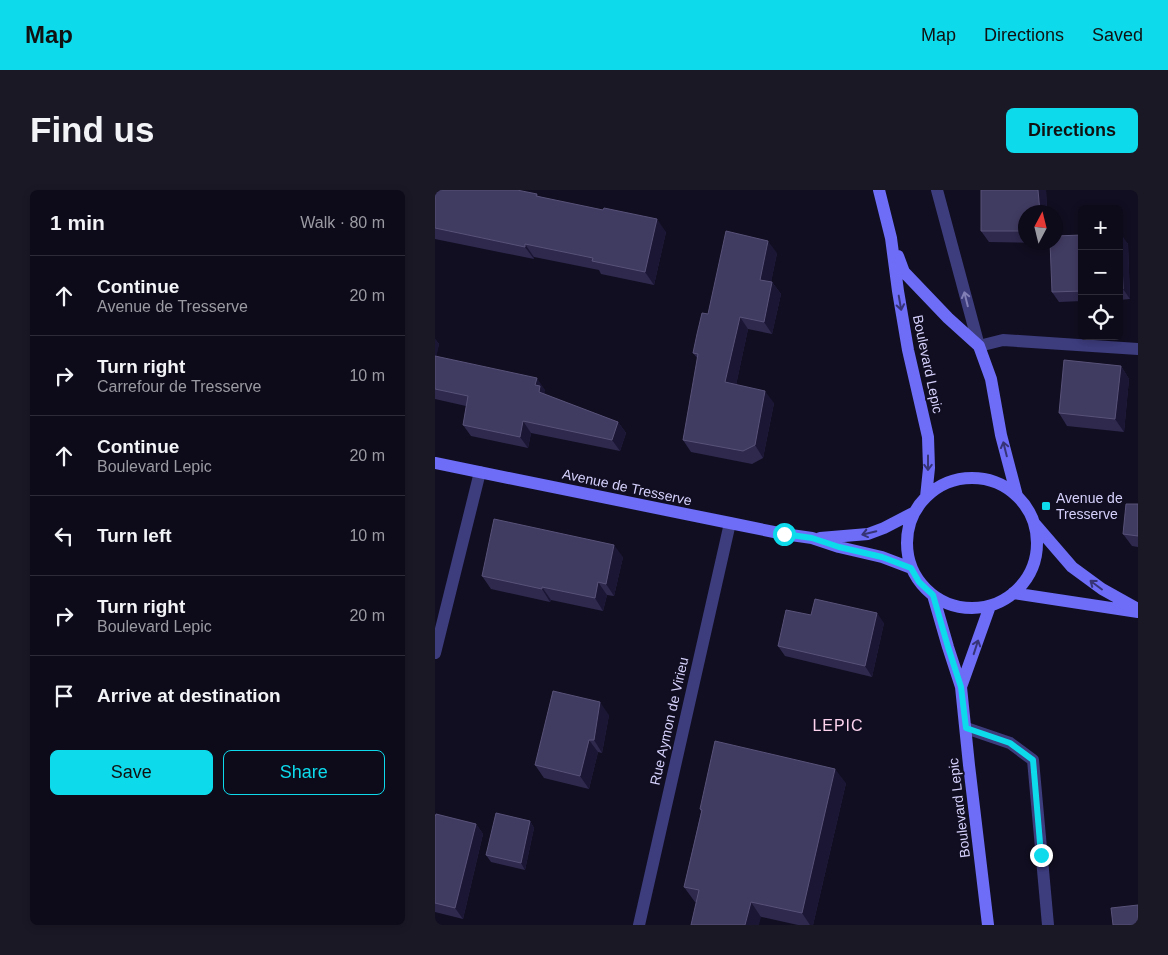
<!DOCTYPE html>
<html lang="en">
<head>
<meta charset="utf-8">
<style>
  :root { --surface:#0d0a19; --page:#1b1826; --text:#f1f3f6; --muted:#9a9aa2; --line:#2d2b38; --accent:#0ddbec }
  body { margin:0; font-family:Arial,sans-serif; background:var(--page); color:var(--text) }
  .controls { position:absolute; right:15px; top:15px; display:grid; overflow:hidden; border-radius:8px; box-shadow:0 2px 8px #0003 }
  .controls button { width:45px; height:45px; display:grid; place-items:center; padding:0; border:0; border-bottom:1px solid var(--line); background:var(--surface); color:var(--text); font:25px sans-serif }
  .compass { position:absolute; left:583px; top:15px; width:45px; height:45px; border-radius:50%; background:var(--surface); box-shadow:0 2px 8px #0003; rotate:7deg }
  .stop { position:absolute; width:15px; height:15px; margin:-11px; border:4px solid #0ddbec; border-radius:50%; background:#fff }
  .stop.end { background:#0ddbec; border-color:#fff; box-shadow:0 1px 5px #0008 }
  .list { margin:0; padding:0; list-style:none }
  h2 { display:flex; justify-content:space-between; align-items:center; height:65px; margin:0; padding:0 20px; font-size:21px }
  h2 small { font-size:16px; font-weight:400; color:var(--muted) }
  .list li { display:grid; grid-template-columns:32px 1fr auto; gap:15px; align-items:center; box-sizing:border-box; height:80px; padding:0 20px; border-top:1px solid var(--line) }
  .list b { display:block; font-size:19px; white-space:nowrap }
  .list p { margin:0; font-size:16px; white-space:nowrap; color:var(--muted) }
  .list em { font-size:16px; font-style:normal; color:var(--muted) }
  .actions { display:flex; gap:10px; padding:15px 20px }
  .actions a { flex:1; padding:11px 0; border:1px solid var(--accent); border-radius:8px; text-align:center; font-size:18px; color:var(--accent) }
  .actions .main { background:var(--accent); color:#111 }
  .icon { flex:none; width:28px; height:28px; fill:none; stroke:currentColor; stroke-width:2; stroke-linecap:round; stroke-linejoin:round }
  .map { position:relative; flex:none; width:703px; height:735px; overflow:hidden; border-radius:8px }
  header { display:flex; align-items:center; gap:30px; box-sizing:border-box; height:70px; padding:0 25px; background:var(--accent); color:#111 }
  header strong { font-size:24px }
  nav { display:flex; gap:28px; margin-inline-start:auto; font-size:18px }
  .intro { display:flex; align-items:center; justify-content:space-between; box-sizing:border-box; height:120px; padding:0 30px }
  h1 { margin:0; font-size:35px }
  .button { padding:12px 22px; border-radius:8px; background:var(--accent); color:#111; font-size:18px; font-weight:700 }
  main { display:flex; gap:30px; padding:0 30px }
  aside { flex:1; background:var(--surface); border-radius:8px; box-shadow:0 2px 8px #0003 }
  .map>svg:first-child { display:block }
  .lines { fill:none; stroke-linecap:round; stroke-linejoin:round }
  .lane { stroke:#3d3c7d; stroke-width:12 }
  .street { stroke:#3d3c7d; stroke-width:12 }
  .secondary { stroke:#6d6df7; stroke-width:12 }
  .wall { fill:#2f294e }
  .shaded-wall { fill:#1b1634 }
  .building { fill:#403b61; stroke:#585279 }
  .oneway { stroke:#817fb6 }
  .oneway2 { stroke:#363477 }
  .route { stroke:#0ddbec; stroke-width:6 }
  .poi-dot { fill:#0ddbec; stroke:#110e21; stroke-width:2 }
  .labels { text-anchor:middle; stroke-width:4; stroke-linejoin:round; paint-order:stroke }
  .street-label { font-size:14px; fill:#d5d1fc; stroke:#110e21 }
  .poi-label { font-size:14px; fill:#d5d1fc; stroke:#110e21; text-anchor:start }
  .quarter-label { font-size:16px; letter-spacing:1px; fill:#fdd3ee; stroke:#110e21 }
</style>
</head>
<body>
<header>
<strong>Map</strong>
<nav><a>Map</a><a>Directions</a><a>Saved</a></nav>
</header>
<div class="intro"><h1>Find us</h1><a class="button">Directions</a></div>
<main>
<aside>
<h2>1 min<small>Walk · 80 m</small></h2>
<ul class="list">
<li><svg class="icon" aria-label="ahead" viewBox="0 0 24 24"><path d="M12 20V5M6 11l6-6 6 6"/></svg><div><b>Continue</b><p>Avenue de Tresserve</p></div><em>20 m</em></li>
<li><svg class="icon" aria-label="right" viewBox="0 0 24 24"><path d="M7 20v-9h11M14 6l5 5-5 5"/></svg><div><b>Turn right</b><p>Carrefour de Tresserve</p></div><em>10 m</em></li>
<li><svg class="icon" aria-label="ahead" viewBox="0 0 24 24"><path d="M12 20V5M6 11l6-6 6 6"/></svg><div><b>Continue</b><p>Boulevard Lepic</p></div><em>20 m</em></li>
<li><svg class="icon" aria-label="left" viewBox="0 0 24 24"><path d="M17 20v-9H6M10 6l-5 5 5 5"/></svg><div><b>Turn left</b></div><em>10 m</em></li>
<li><svg class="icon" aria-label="right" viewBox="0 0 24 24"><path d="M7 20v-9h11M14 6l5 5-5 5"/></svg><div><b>Turn right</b><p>Boulevard Lepic</p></div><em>20 m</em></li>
<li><svg class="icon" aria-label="arrive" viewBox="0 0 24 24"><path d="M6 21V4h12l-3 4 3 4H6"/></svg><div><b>Arrive at destination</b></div></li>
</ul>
<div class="actions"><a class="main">Save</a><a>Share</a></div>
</aside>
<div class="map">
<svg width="703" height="735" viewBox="0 0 703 735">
  <rect width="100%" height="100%" fill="#110e21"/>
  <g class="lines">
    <!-- lane -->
    <path class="lane" d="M502 0 544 156"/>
    <!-- street -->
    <path class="street" d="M544 156 568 150 703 159
      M0 463 45 282
      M531 538 575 553 598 570 613 735
      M204 735 295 333"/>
    <!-- secondary -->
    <path class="secondary" d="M444 0 456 48 463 101 473 160 493 247 494 278 491 307
      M463 66 469 82 513 128 544 156 556 189 566 245 582 306
      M0 273 295 333 349 344 377 348 404 357 447 367 476 378
      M472 353a65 65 0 1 1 130 0a65 65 0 1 1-130 0Z
      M599 333 637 377 667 399 703 419
      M385 348 433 344 449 338 478 323
      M578 403 703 422
      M498 405 513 457 526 497 534 575 553 735
      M526 497 555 416"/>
  </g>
  <!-- wall -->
  <path class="wall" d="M0 0 102 4 103 6 231 42 219 95 166 84 164 80 99 67V69L0 49Z
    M611 0 612 22H590V52L614 53 554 52 546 41Z
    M684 44 693 54 695 109 684 110Z
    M647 45V111L624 112 617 102Z
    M342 63 336 92H337L346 104 337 144 313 139 301 195 339 213 328 268 317 274 256 262 248 250 263 169 258 163 273 124Z
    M0 149 4 154 1 166 110 200 109 202 111 205 183 232 191 243 185 261 96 243 93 258 36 246 28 235 31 216 0 209Z
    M686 176 694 189 689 242 632 236 624 223Z
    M703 314V357L697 356 688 344Z
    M188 367 179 406 172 405 168 421 116 410 115 412 56 399 47 386Z
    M376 425 449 433 437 487 350 466 343 456Z
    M174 525 167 563 163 562 154 599 109 588 100 575Z
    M411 593 378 735H363L260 712 249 697 266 622 265 619Z
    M0 627 41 634 48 644 28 729 0 722Z
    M95 631 99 638 90 680 56 672 51 665Z"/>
  <!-- shaded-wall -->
  <path class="shaded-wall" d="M603 0H611L612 22H605Z
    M222 29 231 42 219 95 210 82Z
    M686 44 693 54 695 109 688 99Z
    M333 51 342 63 334 102 325 90Z
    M90 54 99 67V69L90 57Z
    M337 92 346 104 337 144 329 132Z
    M305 127 313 139 299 205 290 192Z
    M0 149 4 154 0 173Z
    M686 176 694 189 689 242 680 229Z
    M102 188 110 200 109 202 113 207 104 202 100 195Z
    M330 201 339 213 328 268 320 255Z
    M88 231 96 243 93 258 85 247Z
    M183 232 191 243 185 261 177 250Z
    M179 355 188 367 179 406 171 394Z
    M163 392 172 405 168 421 160 408Z
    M107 397 116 410 115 412 107 399Z
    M442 423 449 433 437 487 430 476Z
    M165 512 174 525 167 563 159 550Z
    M154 550 163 562 154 599 145 586Z
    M400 579 411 593 378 735H375L367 723Z
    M95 631 99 638 90 680 86 673Z
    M41 634 48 644 28 729 20 718Z
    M316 712 326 727 324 735H310Z"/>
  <!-- building -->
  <path class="building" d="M0 0H82L102 4 101 6 168 20 169 18 222 29 210 82 157 71 158 68 90 54V57L0 38Z
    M546 0H603L605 22H590V41H546Z
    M291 41 333 51 325 90 337 92 329 132 305 127 290 192 330 201 320 255 308 261 248 250 263 164 258 163 262 144 267 123 273 124Z
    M684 44H686L688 99H684Z
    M647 45V101L617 102 615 52H620V46Z
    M0 166 102 188 100 195 105 196 104 202 183 232 177 250 88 231 85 247 28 235 33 206 0 199Z
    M629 170 686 176 680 229 624 223Z
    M691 314H703V346L688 344Z
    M59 329 179 355 171 394 163 392 160 408 107 397V399L47 386Z
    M380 409 442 423 430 476 343 456 351 420 376 425Z
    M118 501 165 512 159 550H154L145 586 100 575Z
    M280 551 400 579 367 723 316 712 310 735H256L264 700 249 697 267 620 265 619Z
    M61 623 95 631 86 673 51 665Z
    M1 624 41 634 20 718 0 713V627Z
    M703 715V735H678L676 718Z"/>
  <!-- one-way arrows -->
  <defs><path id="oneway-shaft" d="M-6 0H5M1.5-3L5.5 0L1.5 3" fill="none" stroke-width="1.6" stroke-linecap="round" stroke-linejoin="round" transform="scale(1.25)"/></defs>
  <use class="oneway" href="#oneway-shaft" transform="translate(531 109) rotate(-104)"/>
  <g class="oneway2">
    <use href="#oneway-shaft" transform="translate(465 113) rotate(80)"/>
    <use href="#oneway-shaft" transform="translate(570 259) rotate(-104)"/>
    <use href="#oneway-shaft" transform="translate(493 273) rotate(90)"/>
    <use href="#oneway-shaft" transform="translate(434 343) rotate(167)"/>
    <use href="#oneway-shaft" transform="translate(661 395) rotate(-143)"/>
    <use href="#oneway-shaft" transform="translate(541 457) rotate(-72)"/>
  </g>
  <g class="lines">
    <!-- route -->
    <path class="route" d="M349 344 377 348 404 357 447 367 476 378 484 392 498 405 513 457 526 497 531 538 575 553 598 570 606 665"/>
  </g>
  <!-- markers -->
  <rect class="poi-dot" x="606" y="311" width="10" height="10" rx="2.5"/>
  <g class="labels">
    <!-- street labels -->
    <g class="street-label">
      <text transform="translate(493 174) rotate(78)" y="5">Boulevard Lepic</text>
      <text transform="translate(192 297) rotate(12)" y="5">Avenue de Tresserve</text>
      <text transform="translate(234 531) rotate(-77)" y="5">Rue Aymon de Virieu</text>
      <text transform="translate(524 618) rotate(-97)" y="5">Boulevard Lepic</text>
    </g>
    <!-- poi labels -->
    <g class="poi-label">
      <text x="621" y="313">Avenue de<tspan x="621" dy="16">Tresserve</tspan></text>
    </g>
    <!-- quarter labels -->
    <g class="quarter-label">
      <text x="403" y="541">LEPIC</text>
    </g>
  </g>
</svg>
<div class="controls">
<button>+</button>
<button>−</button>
<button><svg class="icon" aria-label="locate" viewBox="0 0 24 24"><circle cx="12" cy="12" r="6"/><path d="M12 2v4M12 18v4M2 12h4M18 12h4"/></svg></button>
</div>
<svg class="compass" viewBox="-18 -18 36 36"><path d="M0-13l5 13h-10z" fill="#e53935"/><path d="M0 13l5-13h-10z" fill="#9a9aa2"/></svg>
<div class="stop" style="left:349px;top:344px"></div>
<div class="stop end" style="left:606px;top:665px"></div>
</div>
</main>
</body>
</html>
